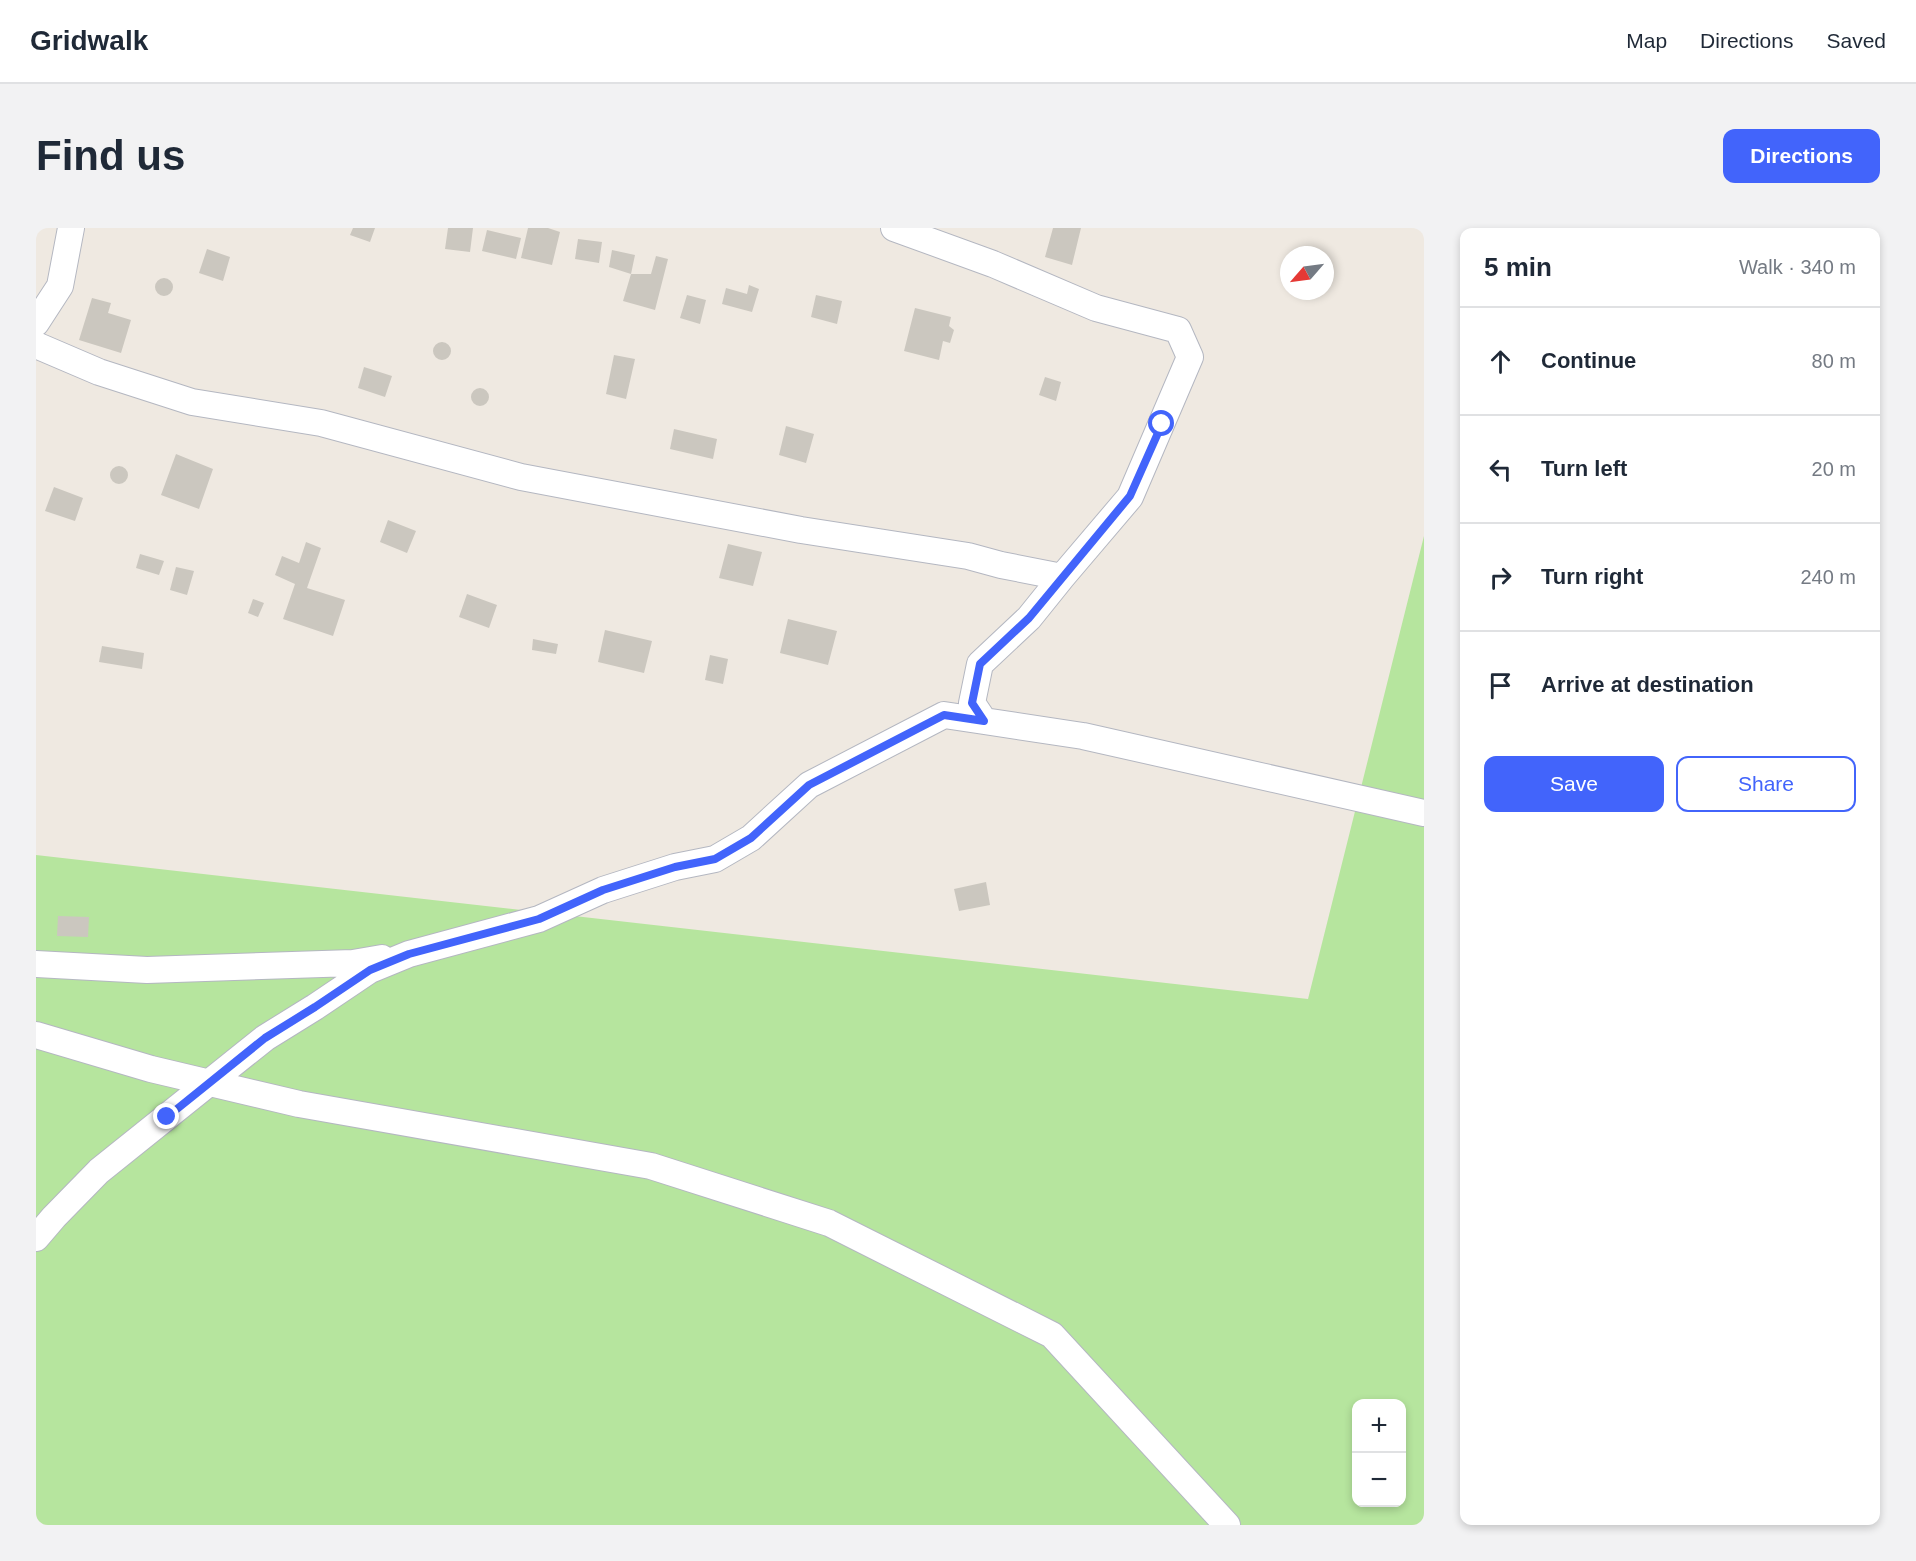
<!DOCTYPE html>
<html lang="en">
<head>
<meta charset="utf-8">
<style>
  :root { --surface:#fff; --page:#f2f2f3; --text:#1f2937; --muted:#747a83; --line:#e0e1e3; --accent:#4264fb }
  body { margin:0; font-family:Helvetica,sans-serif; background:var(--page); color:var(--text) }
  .controls { position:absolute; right:18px; bottom:18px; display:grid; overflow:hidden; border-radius:12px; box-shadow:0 3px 9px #0003 }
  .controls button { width:54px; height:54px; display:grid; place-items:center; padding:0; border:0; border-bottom:2px solid var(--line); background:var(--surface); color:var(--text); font:30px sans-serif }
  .compass { position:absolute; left:1244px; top:18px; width:54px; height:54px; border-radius:50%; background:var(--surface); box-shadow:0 3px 9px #0003; rotate:242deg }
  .stop { position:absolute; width:18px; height:18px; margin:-14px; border:4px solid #4264fb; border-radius:50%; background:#fff }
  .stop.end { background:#4264fb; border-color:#fff; box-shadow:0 2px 6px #0008 }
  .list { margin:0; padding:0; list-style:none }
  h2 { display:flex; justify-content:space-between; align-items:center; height:78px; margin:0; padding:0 24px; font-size:26px }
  h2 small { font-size:20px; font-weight:400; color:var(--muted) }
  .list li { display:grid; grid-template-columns:39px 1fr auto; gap:18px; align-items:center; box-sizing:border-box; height:108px; padding:0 24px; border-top:2px solid var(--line) }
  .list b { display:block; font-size:22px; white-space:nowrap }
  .list em { font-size:20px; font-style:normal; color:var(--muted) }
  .actions { display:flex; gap:12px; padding:18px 24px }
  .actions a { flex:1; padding:14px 0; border:2px solid var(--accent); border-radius:12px; text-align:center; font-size:21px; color:var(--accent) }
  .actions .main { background:var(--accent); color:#fff }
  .icon { flex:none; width:33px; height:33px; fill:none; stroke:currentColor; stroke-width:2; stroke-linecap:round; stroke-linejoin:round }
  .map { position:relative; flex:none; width:1388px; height:1297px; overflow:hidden; border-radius:12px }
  header { display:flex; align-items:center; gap:36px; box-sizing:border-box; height:84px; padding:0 30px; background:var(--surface); border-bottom:2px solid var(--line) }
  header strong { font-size:28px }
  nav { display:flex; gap:33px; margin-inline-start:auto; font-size:21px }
  .intro { display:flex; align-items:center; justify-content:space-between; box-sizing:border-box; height:144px; padding:0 36px }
  h1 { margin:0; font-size:42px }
  .button { padding:15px 27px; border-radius:12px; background:var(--accent); color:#fff; font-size:21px; font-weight:700 }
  main { display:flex; gap:36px; padding:0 36px }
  aside { flex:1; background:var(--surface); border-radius:12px; box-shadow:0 3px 9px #0003 }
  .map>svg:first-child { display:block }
  .green { fill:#b6e59e; fill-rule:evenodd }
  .building { fill:#cbc7bf }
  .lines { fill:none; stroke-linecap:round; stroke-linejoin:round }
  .minor-casing { stroke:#b4b7c1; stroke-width:28 }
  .minor { stroke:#fff; stroke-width:26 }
  .route { stroke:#4264fb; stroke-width:8 }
</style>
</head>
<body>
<header>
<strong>Gridwalk</strong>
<nav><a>Map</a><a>Directions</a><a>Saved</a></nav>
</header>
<div class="intro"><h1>Find us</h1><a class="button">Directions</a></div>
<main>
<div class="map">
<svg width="1388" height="1297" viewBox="0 0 1388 1297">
  <rect width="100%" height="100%" fill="#efe9e1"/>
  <!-- green -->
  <path class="green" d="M1388 308V1297H0V627L1272 771ZM1320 1176H1366V1274H1320Z"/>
  <!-- building -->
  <path class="building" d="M317 0H339L334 14 314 7Z
    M412 0H437L434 24 409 21Z
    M492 0H512L524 4 516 37 485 30Z
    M1017 0H1045L1036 37 1009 29Z
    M451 2 485 10 480 31 446 23Z
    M542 11 566 14 563 35 539 31Z
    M171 21 194 29 187 53 163 45Z
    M576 22 599 27 595 46 573 39Z
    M620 28 632 31 619 82 587 73 595 46H615Z
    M119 59a9 9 0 1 1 18 0a9 9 0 1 1-18 0Z
    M713 57 723 61 716 84 686 76 690 60 711 66Z
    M651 67 670 72 664 96 644 90Z
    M780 67 806 73 801 96 775 89Z
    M56 70 75 75 72 85 95 92 85 125 43 112Z
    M879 80 915 89 913 98 918 102 914 115 907 113 903 132 868 123Z
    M397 123a9 9 0 1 1 18 0a9 9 0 1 1-18 0Z
    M578 127 599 131 590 171 570 166Z
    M328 139 356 148 349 169 322 160Z
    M1009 149 1025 154 1020 173 1003 167Z
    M435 169a9 9 0 1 1 18 0a9 9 0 1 1-18 0Z
    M750 198 778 206 770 235 743 227Z
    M638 201 681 211 677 231 634 221Z
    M140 226 177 241 163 281 125 267Z
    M74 247a9 9 0 1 1 18 0a9 9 0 1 1-18 0Z
    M18 259 47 270 39 293 9 283Z
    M352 292 380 303 371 325 344 314Z
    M270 314 285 320 271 360 309 372 297 408 247 391 259 356 239 347 246 328 263 335Z
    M692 316 726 324 717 358 683 350Z
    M104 326 128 333 123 347 100 340Z
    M140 339 158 343 151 367 134 362Z
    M431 366 461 377 453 400 423 389Z
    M217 371 228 375 222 389 212 385Z
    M752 391 801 403 792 437 744 425Z
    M569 402 616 413 608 445 562 434Z
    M497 411 522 416 520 426 496 422Z
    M66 418 108 425 106 441 63 434Z
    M674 427 692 431 687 456 669 452Z
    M950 654 954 677 923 683 918 661Z
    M22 688 53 689 52 709 21 708Z"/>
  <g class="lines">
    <!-- minor casing -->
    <g class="minor-casing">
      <path id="minor" d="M0 95 24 58 35 0
        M0 117 63 144 156 174 285 195 485 249 765 302 932 328 965 337 1026 349 1094 269 1154 129 1142 102 1060 80 957 36 858 0
        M1026 349 993 390 944 436 936 475 948 493 1047 508 1388 585
        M0 736 111 742 317 735 346 730
        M0 807 115 841 263 876 615 938 793 995 1016 1107 1191 1297
        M0 1010 18 989 63 943 229 810 279 779 334 742 373 726 503 691 567 662 639 639 679 631 715 610 773 557 908 487 948 493"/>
    </g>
    <!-- minor -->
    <use href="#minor" class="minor"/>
  </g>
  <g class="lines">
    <!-- route -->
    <path class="route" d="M131 889 229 810 279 779 334 742 373 726 503 691 567 662 639 639 679 631 715 610 773 557 908 487 948 493 936 475 944 436 993 390 1094 268 1126 196"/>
  </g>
</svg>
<div class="controls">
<button>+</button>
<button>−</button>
</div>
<svg class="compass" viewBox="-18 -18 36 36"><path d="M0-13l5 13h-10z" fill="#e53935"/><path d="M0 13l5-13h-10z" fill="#747a83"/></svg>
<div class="stop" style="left:1126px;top:196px"></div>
<div class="stop end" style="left:131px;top:889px"></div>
</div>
<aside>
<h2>5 min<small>Walk · 340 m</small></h2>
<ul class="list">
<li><svg class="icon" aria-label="ahead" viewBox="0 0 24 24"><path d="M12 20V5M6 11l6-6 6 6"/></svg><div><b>Continue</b></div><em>80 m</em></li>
<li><svg class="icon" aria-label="left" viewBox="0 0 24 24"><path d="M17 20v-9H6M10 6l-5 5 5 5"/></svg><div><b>Turn left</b></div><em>20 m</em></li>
<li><svg class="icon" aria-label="right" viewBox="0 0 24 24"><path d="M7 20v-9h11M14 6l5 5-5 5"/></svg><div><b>Turn right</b></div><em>240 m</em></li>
<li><svg class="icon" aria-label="arrive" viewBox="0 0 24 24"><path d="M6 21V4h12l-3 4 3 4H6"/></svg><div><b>Arrive at destination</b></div></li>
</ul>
<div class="actions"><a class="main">Save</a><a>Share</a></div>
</aside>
</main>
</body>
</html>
